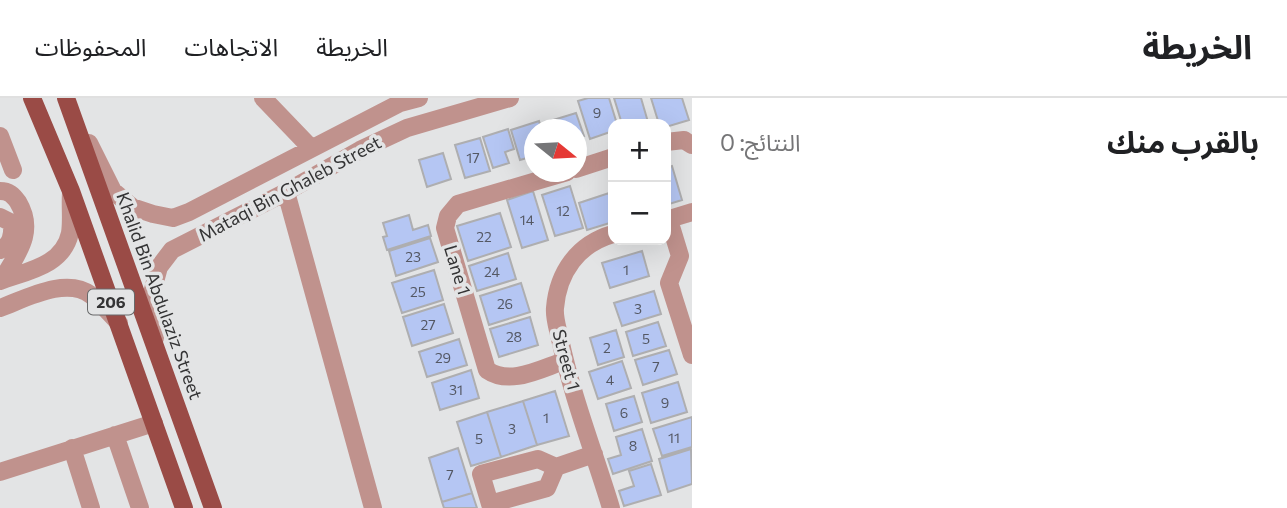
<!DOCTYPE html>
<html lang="ar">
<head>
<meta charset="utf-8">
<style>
  :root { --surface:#fff; --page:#f6f6f6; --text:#202124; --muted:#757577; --line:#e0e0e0 }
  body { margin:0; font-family:Commissioner,"Noto Sans Arabic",sans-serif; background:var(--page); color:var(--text); direction:rtl }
  .controls { position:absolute; right:21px; top:21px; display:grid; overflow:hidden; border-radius:14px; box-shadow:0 7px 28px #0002 }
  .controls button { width:63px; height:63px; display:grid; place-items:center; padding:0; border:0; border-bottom:2px solid var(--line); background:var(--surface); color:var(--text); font:35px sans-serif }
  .compass { position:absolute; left:524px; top:21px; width:63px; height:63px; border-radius:50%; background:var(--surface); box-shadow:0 7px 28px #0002; rotate:108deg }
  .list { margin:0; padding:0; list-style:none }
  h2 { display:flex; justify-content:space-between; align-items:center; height:91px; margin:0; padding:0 28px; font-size:30px }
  h2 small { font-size:23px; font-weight:400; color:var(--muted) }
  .map { position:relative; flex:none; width:692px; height:410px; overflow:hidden; direction:ltr }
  header { display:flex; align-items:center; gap:42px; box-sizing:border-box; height:98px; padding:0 35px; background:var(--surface); border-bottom:2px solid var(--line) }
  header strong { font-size:33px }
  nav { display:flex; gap:38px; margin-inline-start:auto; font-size:24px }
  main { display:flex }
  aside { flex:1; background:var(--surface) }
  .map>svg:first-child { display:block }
  .building { fill:#b5c6f3; stroke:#aeaeb0; stroke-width:2 }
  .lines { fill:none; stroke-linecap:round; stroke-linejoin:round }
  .minor { stroke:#c0928d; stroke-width:18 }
  .major { stroke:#9a4b46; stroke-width:18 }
  .labels { text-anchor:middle; stroke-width:7; stroke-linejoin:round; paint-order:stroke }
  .number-label { font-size:14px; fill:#545864 }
  .shield { fill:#e3e4e5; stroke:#68696a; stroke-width:2 }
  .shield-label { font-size:16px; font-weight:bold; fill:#343435 }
  .street-label { font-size:18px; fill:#343435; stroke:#e3e4e5 }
</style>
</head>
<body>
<header>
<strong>الخريطة</strong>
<nav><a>الخريطة</a><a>الاتجاهات</a><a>المحفوظات</a></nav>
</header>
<main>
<aside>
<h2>بالقرب منك<small>النتائج: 0</small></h2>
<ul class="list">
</ul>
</aside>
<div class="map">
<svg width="692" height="410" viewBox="0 0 692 410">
  <rect width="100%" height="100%" fill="#e3e4e5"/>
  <!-- building -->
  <path class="building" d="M588 0H609L617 26H613V33L590 41 578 3Z
    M614 0H641L648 24 622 26Z
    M651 0H682L689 22 666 29V26H659Z
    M576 15 584 38 576 40V32H552L550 23Z
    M539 23 542 32H534V58L520 62 511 32Z
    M508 31 514 51 505 54 509 65 493 70 483 39Z
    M480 40 490 73 465 80 455 47Z
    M443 55 451 81 427 89 419 62Z
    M672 68 682 102 666 107V70Z
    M570 88 583 130 555 138 542 97Z
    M533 93 548 142 522 150 507 102Z
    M609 95 613 108V124L587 132 579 105Z
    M500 115 511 149 468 163 457 128Z
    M409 117 413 132 428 127 431 138 387 152 383 139 387 138 383 125Z
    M430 140 438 164 396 178 389 153Z
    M642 153 649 178 610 190 602 165Z
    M508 155 516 181 477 193 469 168Z
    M434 172 443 202 402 215 392 185Z
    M521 185 530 214 489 227 480 198Z
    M654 193 661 216 622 228 614 205Z
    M444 206 453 235 412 248 403 219Z
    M530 219 538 247 499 259 490 231Z
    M658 224 666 248 633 258 626 234Z
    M616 232 624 259 598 267 590 240Z
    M459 241 467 267 427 279 419 254Z
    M669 252 677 276 643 287 635 262Z
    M622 263 631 290 598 301 589 274Z
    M471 272 479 300 440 312 432 285Z
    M678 284 687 314 651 325 642 295Z
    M555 293 569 338 537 347 523 303Z
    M634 298 642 324 614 333 606 306Z
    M523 303 537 347 501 359 487 314Z
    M487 314 501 359 471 368 457 324Z
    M692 319V349L662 358 653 331Z
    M642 331 652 363 613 376 608 361 621 357 616 339Z
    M458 350 472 395 442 404 429 360Z
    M691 351 692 386 668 394 659 361Z
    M651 366 661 397 624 408 619 393 634 388 629 373Z
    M472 395 477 410H444L442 404Z"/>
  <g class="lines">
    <!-- minor -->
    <path class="minor" d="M263 0 311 50
      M0 38 13 72
      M666 44 684 42 692 47
      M89 45 113 93 132 109 153 116 173 120 189 114 400 5 419 0
      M576 71 613 59
      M0 93C9 93 13 97 18 104 36 134 17 156 2 182
      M286 94 373 410
      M0 119 12 125C13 137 11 147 0 152
      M666 122 692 114
      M669 122 680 158 669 185 692 257
      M0 183C27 173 63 168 70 135 72 123 70 108 71 95
      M0 210C25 201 66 178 91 197 101 205 110 216 119 225
      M155 240 152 195 159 169 172 152 286 94 360 52 407 30 510 0
      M564 263C540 271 510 288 487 272L445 130 448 118 458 106 567 74
      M115 337 140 410
      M72 350 91 410
      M556 369 547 390 490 406 481 376 538 361 556 369 594 356
      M0 374 154 325
      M611 410C594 354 572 298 560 241 558 231 554 220 555 210 558 174 578 146 613 136"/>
    <!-- major -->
    <path class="major" d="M32 0 71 93 184 410
      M66 0 213 410"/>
  </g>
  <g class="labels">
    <!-- number labels -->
    <g class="number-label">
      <text x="597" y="20">9</text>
      <text x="473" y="65">17</text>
      <text x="563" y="118">12</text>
      <text x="527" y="127">14</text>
      <text x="484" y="144">22</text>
      <text x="413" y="164">23</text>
      <text x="626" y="177">1</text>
      <text x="492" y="179">24</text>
      <text x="418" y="199">25</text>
      <text x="505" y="211">26</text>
      <text x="638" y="216">3</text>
      <text x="428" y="232">27</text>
      <text x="514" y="244">28</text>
      <text x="646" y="246">5</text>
      <text x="607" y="255">2</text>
      <text x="443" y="265">29</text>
      <text x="656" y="274">7</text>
      <text x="610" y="287">4</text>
      <text x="456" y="297">31</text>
      <text x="665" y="310">9</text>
      <text x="624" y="320">6</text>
      <text x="546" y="325">1</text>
      <text x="512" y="336">3</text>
      <text x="674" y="345">11</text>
      <text x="479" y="346">5</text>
      <text x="633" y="353">8</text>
      <text x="450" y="382">7</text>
    </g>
    <!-- shield labels -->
    <rect class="shield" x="88" y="191.5" width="46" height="25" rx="5"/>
    <g class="shield-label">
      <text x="111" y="210">206</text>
    </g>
    <!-- street labels -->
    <g class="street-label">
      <text transform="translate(290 91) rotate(-28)" y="6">Mataqi Bin Ghaleb Street</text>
      <text transform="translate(457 172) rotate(73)" y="6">Lane 1</text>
      <text transform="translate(159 198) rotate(70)" y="6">Khalid Bin Abdulaziz Street</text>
      <text transform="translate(566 262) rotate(75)" y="6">Street 1</text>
    </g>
  </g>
</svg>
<div class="controls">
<button>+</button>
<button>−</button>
</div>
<svg class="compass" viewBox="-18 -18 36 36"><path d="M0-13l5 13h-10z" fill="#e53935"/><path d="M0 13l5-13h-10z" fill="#757577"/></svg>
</div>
</main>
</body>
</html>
